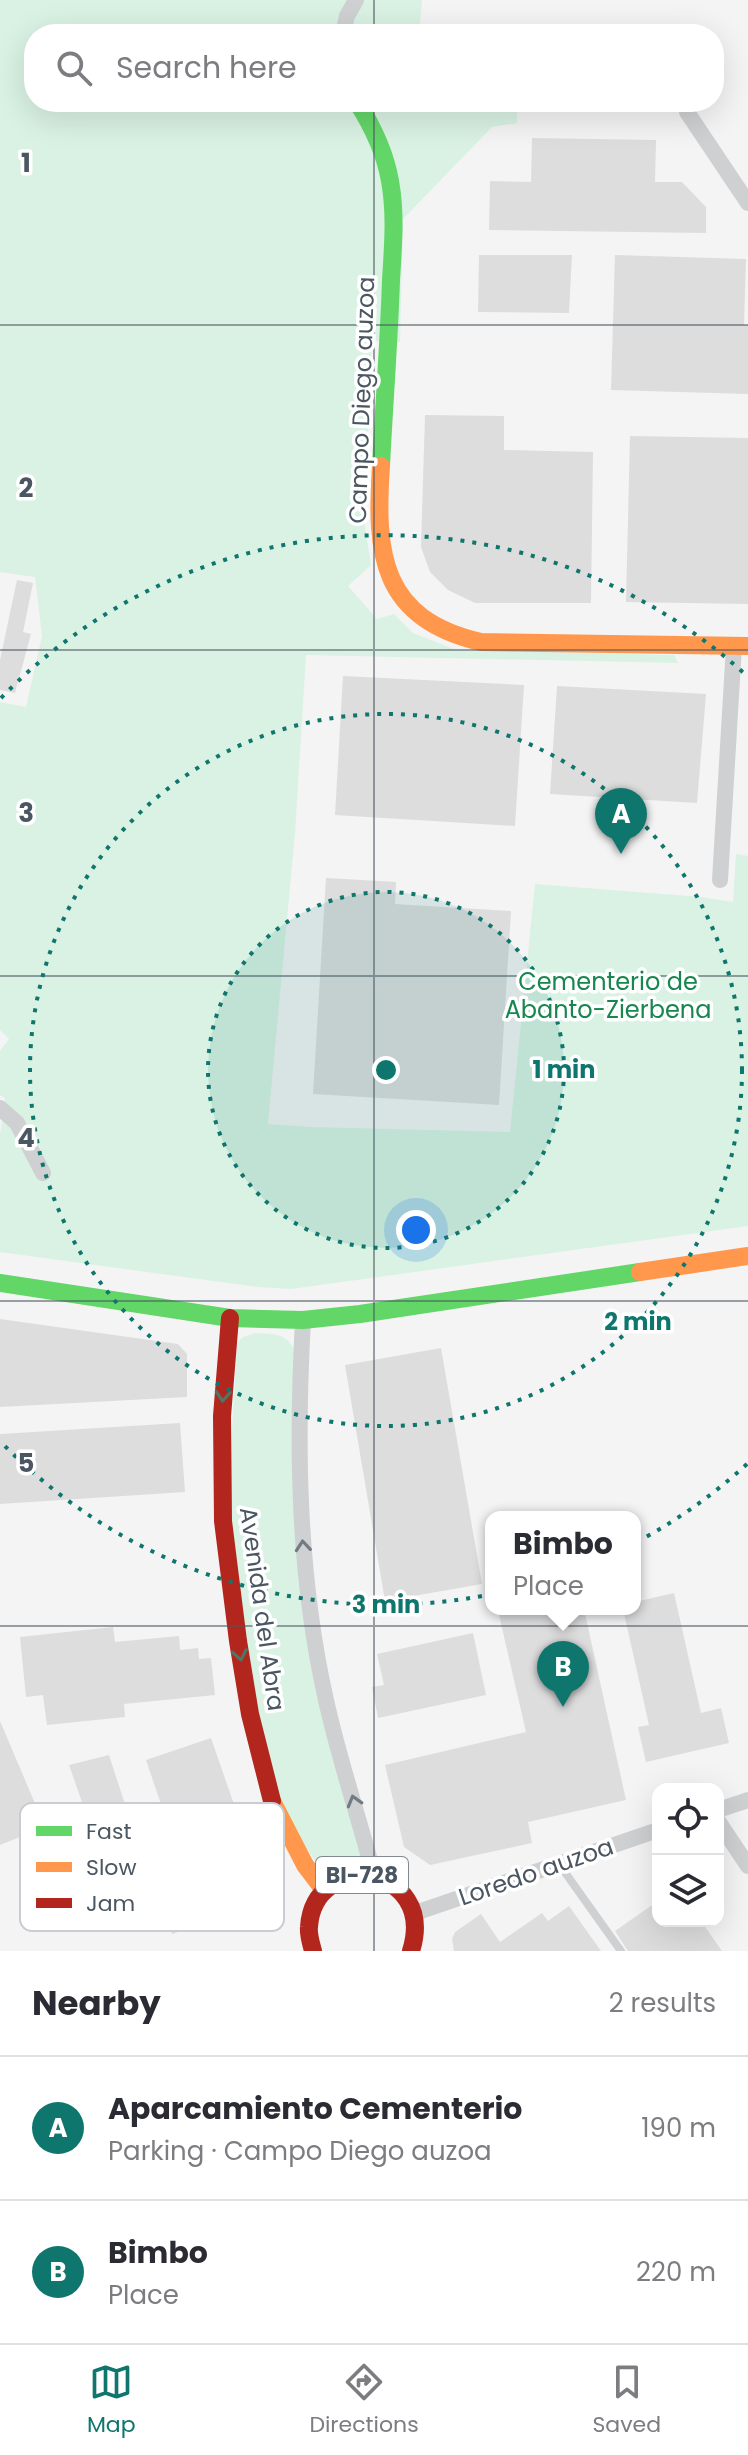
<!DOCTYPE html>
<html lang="en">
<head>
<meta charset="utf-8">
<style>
  :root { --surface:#fff; --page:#f7f7f7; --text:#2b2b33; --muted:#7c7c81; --line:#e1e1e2; --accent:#0f766e }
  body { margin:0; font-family:Poppins,sans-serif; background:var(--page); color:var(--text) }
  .controls { position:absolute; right:24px; bottom:24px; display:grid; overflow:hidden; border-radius:16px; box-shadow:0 8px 32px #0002 }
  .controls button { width:72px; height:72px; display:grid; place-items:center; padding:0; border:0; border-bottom:2px solid var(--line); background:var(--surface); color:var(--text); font:40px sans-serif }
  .you { position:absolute; left:416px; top:1230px; width:28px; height:28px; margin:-20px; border:6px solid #fff; border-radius:50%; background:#1a73e8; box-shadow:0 0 0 12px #1a73e833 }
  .badge { display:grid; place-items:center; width:52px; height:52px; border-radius:50%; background:var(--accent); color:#fff; font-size:26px; font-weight:700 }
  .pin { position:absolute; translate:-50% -66px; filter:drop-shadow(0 2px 4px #0008) }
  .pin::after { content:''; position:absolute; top:42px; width:28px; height:24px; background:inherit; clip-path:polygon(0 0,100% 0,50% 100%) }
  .popup { position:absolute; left:485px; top:1511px; width:156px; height:104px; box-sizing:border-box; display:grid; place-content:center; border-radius:16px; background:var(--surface); filter:drop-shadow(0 2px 6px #0005); font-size:26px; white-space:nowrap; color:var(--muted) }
  .popup b { font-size:30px; color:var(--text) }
  .popup::after { content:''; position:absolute; left:50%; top:100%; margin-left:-16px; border:16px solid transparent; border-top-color:var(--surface) }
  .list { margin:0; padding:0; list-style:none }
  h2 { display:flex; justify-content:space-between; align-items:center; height:104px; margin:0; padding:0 32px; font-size:34px }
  h2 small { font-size:26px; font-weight:400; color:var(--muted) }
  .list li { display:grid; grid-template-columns:52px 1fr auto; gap:24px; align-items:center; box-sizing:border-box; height:144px; padding:0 32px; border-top:2px solid var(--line) }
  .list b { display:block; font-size:30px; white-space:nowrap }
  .list p { margin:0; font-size:26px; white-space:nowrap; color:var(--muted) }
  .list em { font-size:26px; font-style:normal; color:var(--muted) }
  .icon { flex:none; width:44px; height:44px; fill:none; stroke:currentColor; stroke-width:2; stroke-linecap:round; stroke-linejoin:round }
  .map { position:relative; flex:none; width:748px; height:1951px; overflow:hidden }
  .search { position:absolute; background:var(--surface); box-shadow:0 8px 32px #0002; left:24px; right:24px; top:24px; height:88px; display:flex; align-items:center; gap:20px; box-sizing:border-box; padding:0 28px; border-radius:32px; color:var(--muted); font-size:30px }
  .sheet { height:392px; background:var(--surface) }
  nav { display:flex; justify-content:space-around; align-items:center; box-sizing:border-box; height:112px; border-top:2px solid var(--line); background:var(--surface); font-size:22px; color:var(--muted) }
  nav a { display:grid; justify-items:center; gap:4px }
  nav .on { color:var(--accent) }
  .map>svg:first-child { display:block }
  .green { fill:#d9f2e3 }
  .building { fill:#ddddde }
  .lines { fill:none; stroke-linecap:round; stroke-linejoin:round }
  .lane { stroke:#ced0d2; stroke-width:8 }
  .street { stroke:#ced0d2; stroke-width:16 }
  .fast { stroke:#63d668; stroke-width:18 }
  .slow { stroke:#ff974d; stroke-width:18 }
  .jam { stroke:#b3261e; stroke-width:18 }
  .oneway { stroke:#507663 }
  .oneway2 { stroke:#727b83 }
  .grid { fill:none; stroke:#4a5661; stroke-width:2; stroke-opacity:0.55 }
  .ring { fill:none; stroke:#0f766e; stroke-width:4; stroke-dasharray:4 8 }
  .labels { text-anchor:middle; stroke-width:7; stroke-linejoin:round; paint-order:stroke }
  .shield { fill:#fff; stroke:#808990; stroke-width:2 }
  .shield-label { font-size:22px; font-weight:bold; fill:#4a5661 }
  .street-label { font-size:24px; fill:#4a5661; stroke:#fff }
  .park-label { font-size:24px; fill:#17864f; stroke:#fff }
  .key { fill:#fff; stroke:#c9ccd0; stroke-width:2 }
  .key-label { font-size:22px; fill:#4a5661 }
  .grid-label { font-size:26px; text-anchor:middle; font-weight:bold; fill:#4a5661; stroke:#fff; stroke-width:7; stroke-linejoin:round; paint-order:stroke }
  .centre { fill:#0f766e; stroke:#fff; stroke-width:4 }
  .ring-label { font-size:24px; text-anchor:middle; font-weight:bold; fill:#0f766e; stroke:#fff; stroke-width:7; stroke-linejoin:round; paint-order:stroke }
</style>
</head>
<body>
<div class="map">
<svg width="748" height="1951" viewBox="0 0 748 1951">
  <rect width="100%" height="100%" fill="#f4f4f4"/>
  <!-- green -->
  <path class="green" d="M0 0H422L419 34H34V102H517V123L492 127 403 219 400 342 372 341 364 521 371 565 348 586 377 619 394 614 413 633 456 650 674 655 678 663 306 655 295 833 268 1124 311 1127 510 1132 535 884 701 897 733 902 736 854 748 856V1226L291 1289 257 1287 0 1252V1134L5 1098 0 1095V1051L9 1039 0 1030V702L26 707 42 636 35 577 0 572Z
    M256 1333C279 1334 290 1334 297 1358L296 1535 362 1852 361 1861 354 1871 325 1876 282 1810 251 1703 228 1501 237 1343 243 1337Z"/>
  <!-- building -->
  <path class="building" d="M532 138 656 140 655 182H682L706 207V233L489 230 490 181 531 182Z
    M479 255H572L569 313 478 312Z
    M615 255 746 259 744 325H748V394L611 390Z
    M425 415 504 416V450L593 452 591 603H475L448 590 430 572 421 547Z
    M630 436 748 438V604L626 602Z
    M17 580 33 583 23 632 31 634 15 693 0 690V660Z
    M343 676 524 685 515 826 335 815Z
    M557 686 706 694 697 803 550 794Z
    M326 878 396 882 395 904 511 911 499 1105 313 1094Z
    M0 1319 178 1344 187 1354V1397L0 1407Z
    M441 1348 482 1584 385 1601 345 1365Z
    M180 1423 185 1492 0 1504V1434Z
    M674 1593 701 1713 721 1708 729 1743 646 1762 638 1727 649 1725 623 1609H635V1602Z
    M525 1609H584L626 1800 528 1822 532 1843 430 1865 404 1847 385 1765 526 1732 499 1615Z
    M113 1627 115 1642 179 1636 180 1650 198 1648 199 1659 211 1658 215 1695 124 1704 125 1717 47 1725 43 1695 26 1697 20 1637Z
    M473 1633 486 1695 378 1718 372 1687 384 1685 377 1654Z
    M0 1721 45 1827 0 1845Z
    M211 1738 247 1842 232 1847 242 1869 261 1864 275 1907 230 1922 228 1915 172 1934 158 1893 188 1884 146 1760Z
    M109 1755 134 1832 97 1845 69 1765Z
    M658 1901V1921H701L722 1951H628L615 1931Z
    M569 1906 601 1951H454L452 1939 455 1932 481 1914 500 1942 542 1913 548 1921Z"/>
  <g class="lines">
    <!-- lane -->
    <path class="lane" d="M559 1864 621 1951"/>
    <!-- street -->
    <path class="street" d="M343 34 347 16 356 0
      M687 112 748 203
      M720 880 734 646
      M0 1108 17 1123 43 1173
      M303 1320C296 1447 298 1576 326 1700 339 1760 359 1817 374 1876
      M718 1810 748 1800
      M718 1821 748 1866
      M413 1911H421L658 1830"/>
    <!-- fast -->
    <path class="fast" d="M357 102C373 127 385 152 390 181 396 214 393 247 391 280 389 342 384 404 381 466
      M0 1283 230 1318 303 1320 360 1314 640 1272"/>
    <!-- slow -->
    <path class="slow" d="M381 466C375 554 381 619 481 642L748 646
      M640 1272 748 1256
      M272 1801 305 1865 324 1890"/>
    <!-- jam -->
    <path class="jam" d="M230 1318 222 1416 223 1521 238 1641 250 1714 272 1801
      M313 1951C311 1943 308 1934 309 1927 314 1849 438 1865 411 1951"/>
  </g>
  <!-- one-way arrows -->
  <defs><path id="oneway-chevron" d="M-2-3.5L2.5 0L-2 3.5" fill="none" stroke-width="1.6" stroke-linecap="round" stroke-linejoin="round" transform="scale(2)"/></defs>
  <g class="oneway">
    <use href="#oneway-chevron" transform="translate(223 1396) rotate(94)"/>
    <use href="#oneway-chevron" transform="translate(240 1655) rotate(80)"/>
  </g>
  <g class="oneway2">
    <use href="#oneway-chevron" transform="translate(303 1546) rotate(-95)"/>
    <use href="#oneway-chevron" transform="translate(354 1801) rotate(-106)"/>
  </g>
  <!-- grid -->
  <path class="grid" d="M374 0V34M374 102V1951M0 325H748M0 650H748M0 976H748M0 1301H748M0 1626H748"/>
  <!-- distance rings -->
  <circle cx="386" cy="1070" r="178" fill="#0f766e" fill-opacity=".12"/>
  <g class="ring">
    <circle cx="386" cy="1070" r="178"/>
    <circle cx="386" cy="1070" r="356"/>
    <path d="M747 1464A535 535 0 0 1 1 1442M1 698A535 535 0 0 1 747 676"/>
  </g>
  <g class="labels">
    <!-- shield labels -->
    <rect class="shield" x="316" y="1857" width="92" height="36" rx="6"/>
    <g class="shield-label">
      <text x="362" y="1883">BI-728</text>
    </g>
    <!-- street labels -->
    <g class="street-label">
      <text transform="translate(362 400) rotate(-88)" y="8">Campo Diego auzoa</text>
      <text transform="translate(262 1609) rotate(82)" y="8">Avenida del Abra</text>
      <text transform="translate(536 1872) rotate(-19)" y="8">Loredo auzoa</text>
    </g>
    <!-- park labels -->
    <g class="park-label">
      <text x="608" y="990">Cementerio de<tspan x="608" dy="28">Abanto-Zierbena</tspan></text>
    </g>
  </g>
  <!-- legend -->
  <rect x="20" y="1803" width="264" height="128" rx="12" class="key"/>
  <rect x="36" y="1826" width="36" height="10" fill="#63d668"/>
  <rect x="36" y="1862" width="36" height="10" fill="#ff974d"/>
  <rect x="36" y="1898" width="36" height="10" fill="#b3261e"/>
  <g class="key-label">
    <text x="86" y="1839">Fast</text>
    <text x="86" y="1875">Slow</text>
    <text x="86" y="1911">Jam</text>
  </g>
  <g class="grid-label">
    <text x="26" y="172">1</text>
    <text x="26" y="497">2</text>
    <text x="26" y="822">3</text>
    <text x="26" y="1147">4</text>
    <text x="26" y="1472">5</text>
  </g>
  <circle cx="386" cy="1070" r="12" class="centre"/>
  <g class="ring-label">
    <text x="564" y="1078">1 min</text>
    <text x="638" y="1330">2 min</text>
    <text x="386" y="1613">3 min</text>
  </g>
</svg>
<div class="controls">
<button><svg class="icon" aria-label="locate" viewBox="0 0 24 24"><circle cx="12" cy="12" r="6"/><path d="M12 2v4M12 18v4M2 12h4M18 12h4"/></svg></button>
<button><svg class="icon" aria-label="layers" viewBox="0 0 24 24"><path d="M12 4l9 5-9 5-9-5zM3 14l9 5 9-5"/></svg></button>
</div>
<div class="you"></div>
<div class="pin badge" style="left:621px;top:854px">A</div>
<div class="pin badge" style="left:563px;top:1707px">B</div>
<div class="popup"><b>Bimbo</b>Place</div>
<div class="search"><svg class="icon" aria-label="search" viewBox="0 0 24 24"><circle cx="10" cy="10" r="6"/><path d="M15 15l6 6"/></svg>Search here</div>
</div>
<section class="sheet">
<h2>Nearby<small>2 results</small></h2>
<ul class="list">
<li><span class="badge">A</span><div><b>Aparcamiento Cementerio</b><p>Parking · Campo Diego auzoa</p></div><em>190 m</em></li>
<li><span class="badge">B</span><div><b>Bimbo</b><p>Place</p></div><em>220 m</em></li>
</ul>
</section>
<nav>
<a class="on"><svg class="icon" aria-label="map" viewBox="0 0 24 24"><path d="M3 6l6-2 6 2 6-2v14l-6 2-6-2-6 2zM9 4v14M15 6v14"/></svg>Map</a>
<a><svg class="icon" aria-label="directions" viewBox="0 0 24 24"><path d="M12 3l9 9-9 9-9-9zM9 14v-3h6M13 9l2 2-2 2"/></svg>Directions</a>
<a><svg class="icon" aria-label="saved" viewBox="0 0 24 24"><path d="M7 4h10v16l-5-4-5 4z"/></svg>Saved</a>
</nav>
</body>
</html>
